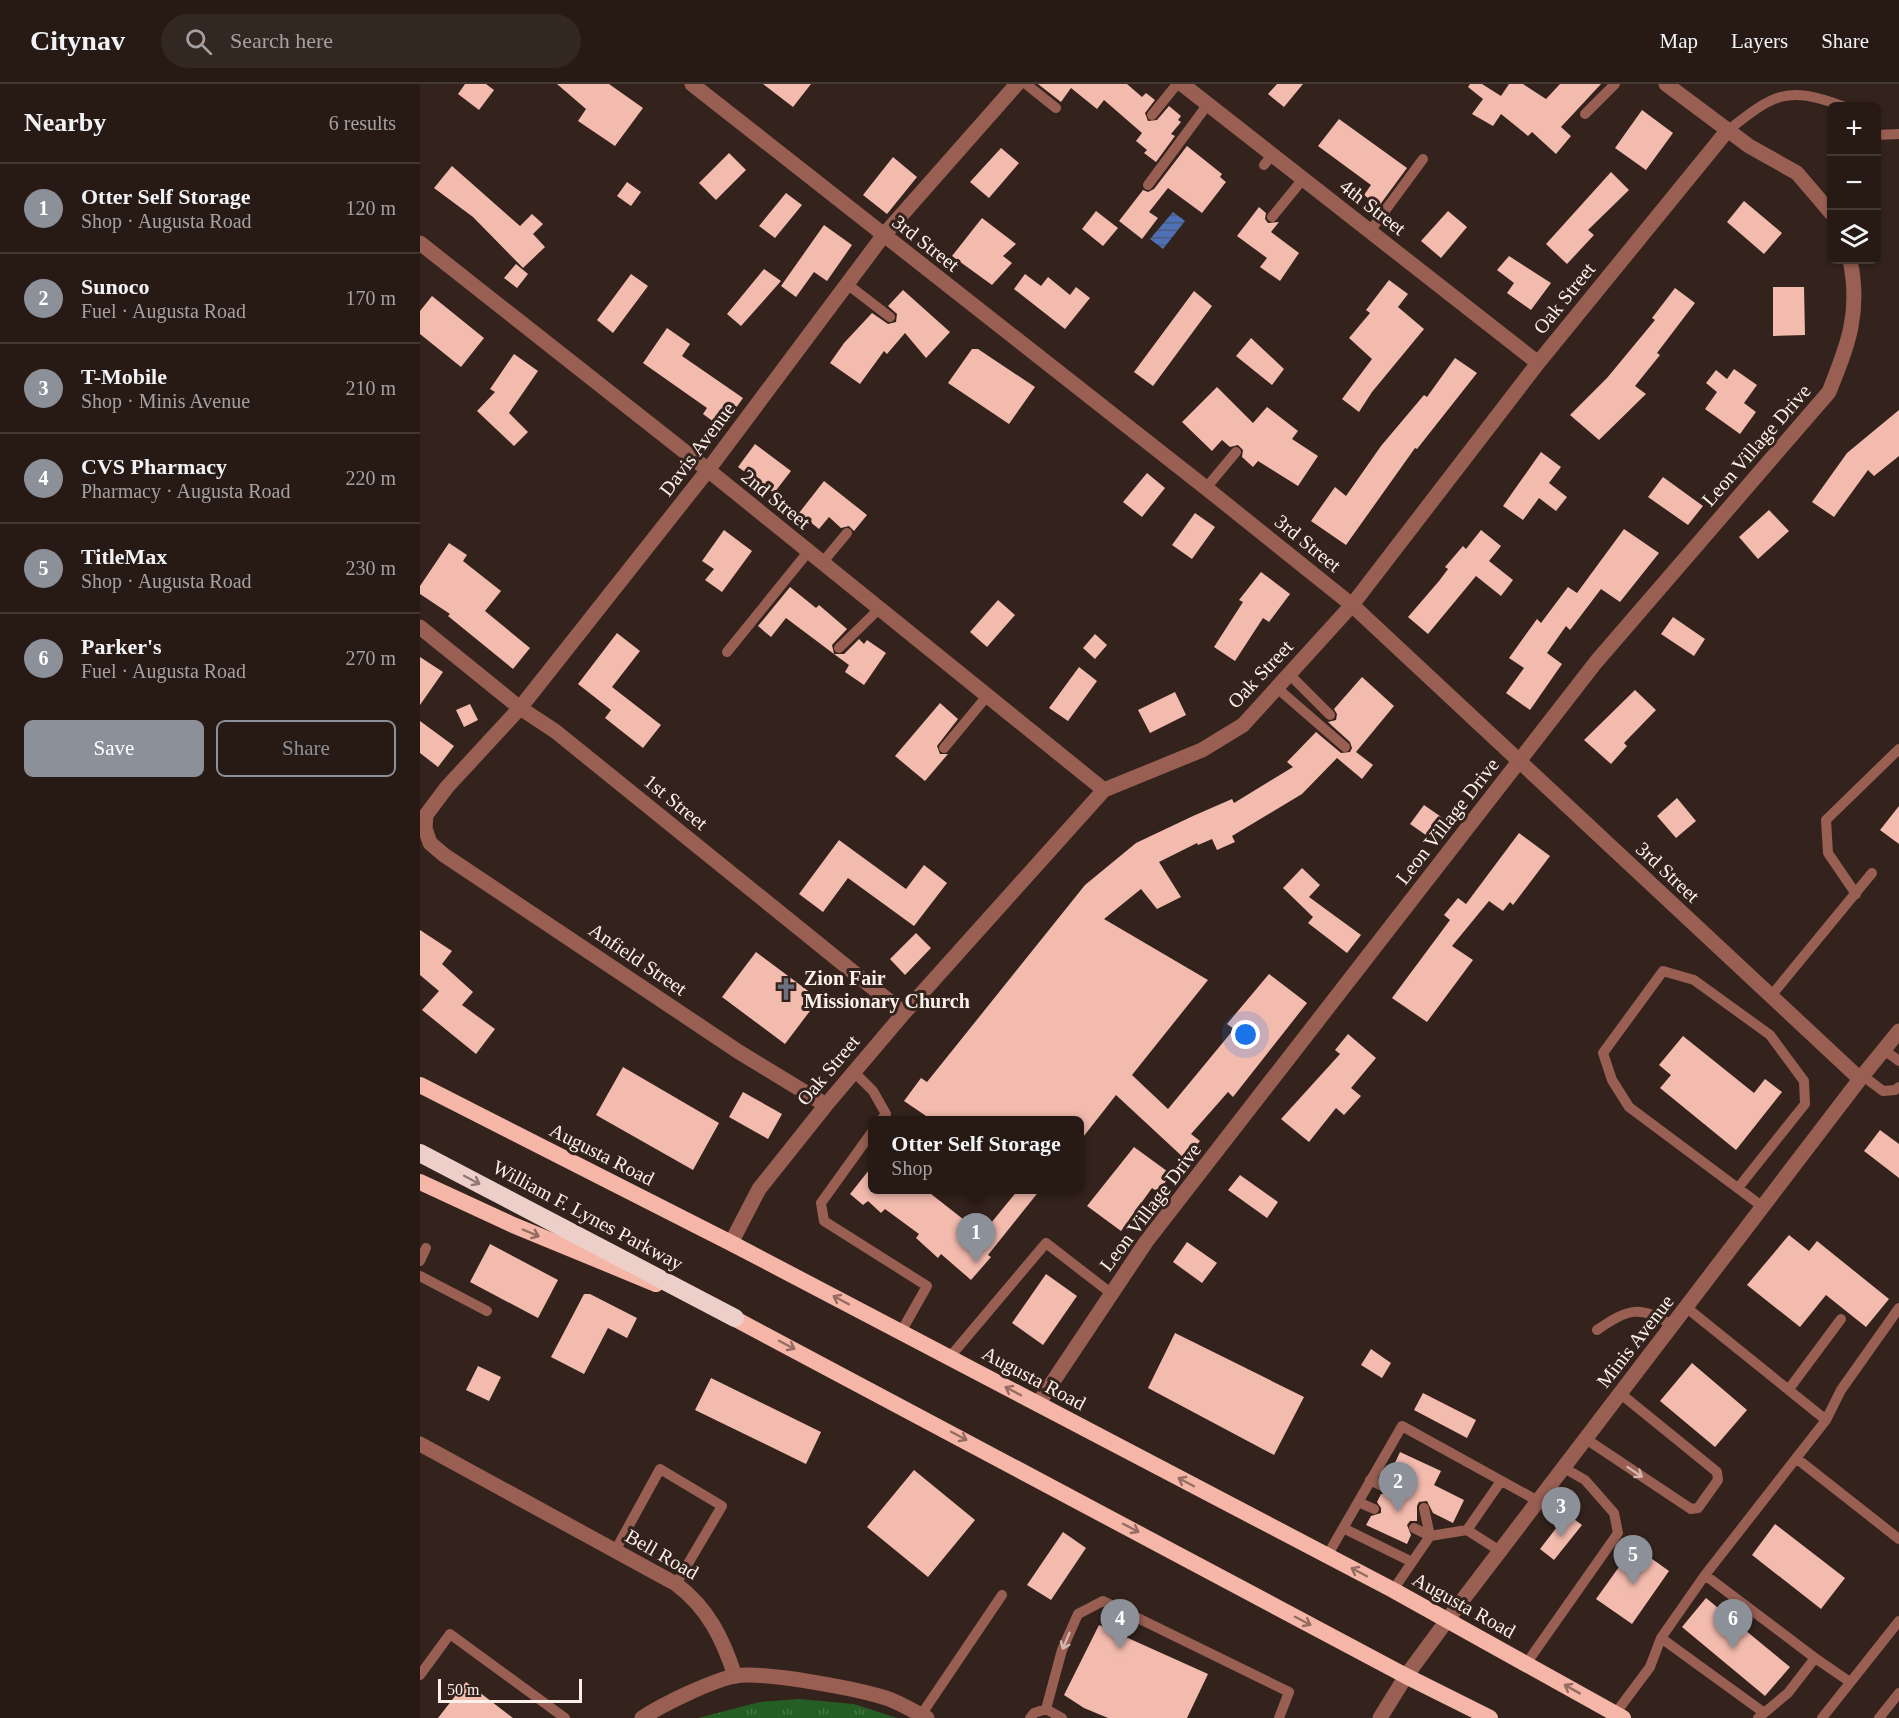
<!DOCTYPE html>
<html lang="en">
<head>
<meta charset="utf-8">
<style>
  :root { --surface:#271a15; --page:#332722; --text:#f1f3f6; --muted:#a4a1a0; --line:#433834; --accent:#8c9099 }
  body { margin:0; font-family:"Times New Roman",serif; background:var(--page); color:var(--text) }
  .controls { position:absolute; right:18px; top:18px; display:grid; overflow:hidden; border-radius:9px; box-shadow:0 2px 4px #0004 }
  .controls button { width:54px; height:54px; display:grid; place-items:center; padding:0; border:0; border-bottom:2px solid var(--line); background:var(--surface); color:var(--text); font:30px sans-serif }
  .scale { position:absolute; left:18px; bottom:15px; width:144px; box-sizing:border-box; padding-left:6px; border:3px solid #fcf0eb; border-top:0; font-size:16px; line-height:21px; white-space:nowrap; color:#fcf0eb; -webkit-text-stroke:4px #34231c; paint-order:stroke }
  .you { position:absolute; left:826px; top:951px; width:21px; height:21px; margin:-15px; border:4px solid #fff; border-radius:50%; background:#1a73e8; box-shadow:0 0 0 9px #1a73e833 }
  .badge { display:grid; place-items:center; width:39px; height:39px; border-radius:50%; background:var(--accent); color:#fff; font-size:20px; font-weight:700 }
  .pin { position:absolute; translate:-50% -50px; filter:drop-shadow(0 2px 3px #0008) }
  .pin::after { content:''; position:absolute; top:32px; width:21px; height:18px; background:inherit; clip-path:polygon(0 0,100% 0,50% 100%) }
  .popup { position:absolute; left:448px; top:1032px; width:216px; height:78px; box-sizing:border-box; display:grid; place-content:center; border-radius:9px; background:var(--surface); filter:drop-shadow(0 2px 4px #0005); font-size:20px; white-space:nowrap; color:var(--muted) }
  .popup b { font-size:22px; color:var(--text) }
  .popup::after { content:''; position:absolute; left:50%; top:100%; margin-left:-12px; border:12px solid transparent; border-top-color:var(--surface) }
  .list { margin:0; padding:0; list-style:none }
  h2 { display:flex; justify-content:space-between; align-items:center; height:78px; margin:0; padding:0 24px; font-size:26px }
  h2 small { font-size:20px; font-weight:400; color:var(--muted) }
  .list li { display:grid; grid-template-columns:39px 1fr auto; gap:18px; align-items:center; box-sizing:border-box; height:90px; padding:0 24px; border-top:2px solid var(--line) }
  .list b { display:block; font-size:22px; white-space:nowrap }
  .list p { margin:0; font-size:20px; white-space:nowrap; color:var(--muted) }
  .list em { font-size:20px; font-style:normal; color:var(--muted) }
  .actions { display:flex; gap:12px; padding:18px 24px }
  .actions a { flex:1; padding:14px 0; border:2px solid var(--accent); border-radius:9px; text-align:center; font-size:21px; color:var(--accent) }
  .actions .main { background:var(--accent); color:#fff }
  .icon { flex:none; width:33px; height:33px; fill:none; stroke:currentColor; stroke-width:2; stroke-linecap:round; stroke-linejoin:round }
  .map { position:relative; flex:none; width:1479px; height:1634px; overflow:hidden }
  header { display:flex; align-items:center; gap:36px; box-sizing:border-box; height:84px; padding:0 30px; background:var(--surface); border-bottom:2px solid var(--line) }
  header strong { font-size:28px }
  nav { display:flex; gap:33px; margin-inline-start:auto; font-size:21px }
  .search { width:420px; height:54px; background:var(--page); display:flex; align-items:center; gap:15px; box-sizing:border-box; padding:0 21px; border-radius:33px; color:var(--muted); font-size:22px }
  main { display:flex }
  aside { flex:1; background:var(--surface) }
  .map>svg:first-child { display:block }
  .grass { fill:url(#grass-tufts) }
  .water { fill:url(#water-rules) }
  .building { fill:#f3baae }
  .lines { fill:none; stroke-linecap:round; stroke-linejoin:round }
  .service { stroke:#995f53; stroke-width:10 }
  .minor { stroke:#995f53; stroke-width:15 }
  .tertiary { stroke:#995f53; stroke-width:15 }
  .trunk { stroke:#f5b6a8; stroke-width:16 }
  .motorway { stroke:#edcfc9; stroke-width:18 }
  .oneway { stroke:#907972 }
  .oneway2 { stroke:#946c62 }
  .oneway3 { stroke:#d4b6ae }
  .labels { text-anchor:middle; stroke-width:6; stroke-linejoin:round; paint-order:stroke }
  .street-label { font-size:20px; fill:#fcf0eb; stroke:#34231c }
  .poi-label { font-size:20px; font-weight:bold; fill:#fcf0eb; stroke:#34231c; text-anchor:start }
</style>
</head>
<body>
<header>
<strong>Citynav</strong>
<div class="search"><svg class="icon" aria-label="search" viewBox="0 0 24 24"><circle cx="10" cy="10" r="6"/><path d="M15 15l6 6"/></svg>Search here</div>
<nav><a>Map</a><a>Layers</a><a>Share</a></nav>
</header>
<main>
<aside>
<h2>Nearby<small>6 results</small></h2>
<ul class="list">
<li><span class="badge">1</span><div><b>Otter Self Storage</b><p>Shop · Augusta Road</p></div><em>120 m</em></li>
<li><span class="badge">2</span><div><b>Sunoco</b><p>Fuel · Augusta Road</p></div><em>170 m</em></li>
<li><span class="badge">3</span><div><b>T-Mobile</b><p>Shop · Minis Avenue</p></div><em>210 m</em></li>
<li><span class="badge">4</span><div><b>CVS Pharmacy</b><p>Pharmacy · Augusta Road</p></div><em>220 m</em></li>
<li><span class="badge">5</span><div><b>TitleMax</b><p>Shop · Augusta Road</p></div><em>230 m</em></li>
<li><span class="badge">6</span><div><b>Parker's</b><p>Fuel · Augusta Road</p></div><em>270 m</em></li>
</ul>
<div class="actions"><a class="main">Save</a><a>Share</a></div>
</aside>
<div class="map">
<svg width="1479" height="1634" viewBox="0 0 1479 1634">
  <defs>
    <pattern id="grass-tufts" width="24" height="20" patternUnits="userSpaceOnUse" patternTransform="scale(1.5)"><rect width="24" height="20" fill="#245e24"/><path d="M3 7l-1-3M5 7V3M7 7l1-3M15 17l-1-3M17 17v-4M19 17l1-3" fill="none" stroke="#457544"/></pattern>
    <pattern id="water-rules" width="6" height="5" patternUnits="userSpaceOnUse" patternTransform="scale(1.5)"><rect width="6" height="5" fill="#4e70b5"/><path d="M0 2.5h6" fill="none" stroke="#4d5c7e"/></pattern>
  </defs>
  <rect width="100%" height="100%" fill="#34231c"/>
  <!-- grass -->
  <path class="grass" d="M379 1615 434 1620 477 1634H278L340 1618Z"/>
  <!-- water -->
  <path class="water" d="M753 128 765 137 743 165 730 155Z"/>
  <!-- building -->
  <path class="building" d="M45 0H66L74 6 59 26 38 10Z
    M137 0H189L223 24 195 62 158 37 166 25Z
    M343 0H391L373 23Z
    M618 0H707L722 13 726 9 735 16 725 29 728 37 737 36 749 22 761 32 758 36 761 38 751 50 755 52 736 78 724 69 727 66 716 57 722 49 684 16 677 25 651 4 641 18Z
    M857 0H883L864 23 848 10Z
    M1050 0H1062L1081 12 1089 0H1103L1126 15 1140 0H1181L1141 43 1151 52 1136 70 1112 48 1108 52 1081 30 1073 42 1052 30 1063 15 1048 3Z
    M1222 26 1253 49 1226 86 1195 64Z
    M919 35 987 84 959 122 944 111 951 101 898 62Z
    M767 62 802 90 800 93 806 98 782 129 748 104 729 128 738 134 722 155 699 137 723 106 728 108 734 105Z
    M581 64 599 79 569 114 550 98Z
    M309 69 326 86 296 116 279 99Z
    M473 73 497 93 467 130 443 111Z
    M32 82 100 142 112 130 123 140 113 150 125 163 103 184 53 133 14 104Z
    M1191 88 1209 106 1168 146 1174 151 1147 180 1126 160Z
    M207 98 221 108 211 122 197 112Z
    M366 109 382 121 355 154 339 142Z
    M1324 117 1362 149 1344 170 1307 138Z
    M839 123 846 129 845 135 848 139 859 138 851 148 879 169 860 197 840 183 847 174 817 152Z
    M676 127 698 144 683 162 662 145Z
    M1028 127 1047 143 1021 174 1001 157Z
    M562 134 596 160 583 172 592 179 572 201 532 172Z
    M404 141 432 161 407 197 394 188 376 213 361 202Z
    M1089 172 1131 199 1111 226 1087 209 1094 199 1077 186Z
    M96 180 108 190 97 204 84 194Z
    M344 185 361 197 321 242 307 230Z
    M211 190 228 202 193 249 177 236Z
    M605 190 621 202 628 193 650 211 656 203 670 214 645 245 594 205Z
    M969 196 988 210 978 223 1004 245 952 308 939 328 922 315 952 275 929 254 950 229 946 226Z
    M1353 203H1384L1385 251 1353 252Z
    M1255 204 1275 219 1237 269 1240 271 1215 302 1226 310 1179 356 1150 331 1187 294 1235 236 1232 234Z
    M483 206 530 248 506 274 485 249 467 270 464 267 440 300 410 279 424 259 452 229 468 240 476 238 477 230 468 222Z
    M774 207 792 222 733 302 714 288Z
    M12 212 64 254 41 283 0 250V227Z
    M247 244 270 260 262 272 323 314 302 344 283 330 287 324 223 279Z
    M831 254 864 285 852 301 816 272Z
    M552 265H558L615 303 589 340 528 299Z
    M94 270 118 287 89 329 108 348 94 362 57 327 75 308 70 305Z
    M1035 274 1057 289 997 365 995 364 926 461 891 437 915 403 926 412 961 362 1004 311 1007 313Z
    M1314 285 1337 301 1324 319 1336 328 1320 350 1285 325 1297 308 1286 299 1296 286 1307 295Z
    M797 303 833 339 847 323 878 347 872 355 898 372 878 402 838 377 833 383 822 373 823 366 818 361 810 363 802 356 792 367 762 338Z
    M1479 326V372L1454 392 1448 386 1414 433 1392 418 1427 369Z
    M335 360 371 387 354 409 318 383Z
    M1121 368 1141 383 1129 399 1147 413 1136 427 1119 414 1103 436 1083 422Z
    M727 389 745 404 722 433 703 418Z
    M1243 393 1283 422 1268 441 1228 413Z
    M404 397 447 431 434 447 429 442 421 444 409 433 399 445 379 429Z
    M1349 426 1369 447 1338 475 1319 453Z
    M775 429 795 443 772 475 752 461Z
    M1204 445 1239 469 1200 518 1181 505 1150 546 1146 542 1127 569 1142 580 1110 626 1086 609 1104 584 1089 574 1117 535 1121 539 1148 503 1157 509Z
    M304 446 332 467 302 508 285 496 294 485 282 477Z
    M1061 446 1081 462 1069 477 1093 496 1081 512 1056 492 1008 550 988 533 1019 497 1028 485 1025 483 1043 462 1046 465Z
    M29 459 47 471 43 477 81 507 65 527 110 564 93 585 28 532 30 530 0 510V502Z
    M841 488 870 510 849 538 843 534 815 577 794 563 823 518 819 516Z
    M370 503 396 524 399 521 427 545 412 561 414 570 366 534 351 553 338 542Z
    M578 516 595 531 567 563 550 548Z
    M1253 533 1285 555 1274 572 1241 550Z
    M197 549 220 567 192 603 241 641 223 664 185 634 191 626 158 600Z
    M675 550 687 561 675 575 663 564Z
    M439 555 444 560 447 556 466 569 444 601 425 588 429 581 414 570H424Z
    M0 573 23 588 0 621Z
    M659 583 677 597 648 637 629 624Z
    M942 593 974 622 936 668 953 681 942 695 917 674 882 710 812 752 815 758 797 766 792 755 778 761 777 759 739 778 761 813 737 825 721 805 684 835 788 896 712 991 748 1025 814 945 807 940 849 890 887 919 813 1013 808 1008 771 1050 780 1057 765 1075 696 1011 660 1057V1036H512L484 1017 501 994 507 998 665 801 716 759 773 732 812 715 814 719 873 683 867 678 896 648 921 669 930 668 932 664 930 658 908 638 916 636 917 630 914 625Z
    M1215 606 1236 626 1204 659 1207 662 1191 680 1164 656Z
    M755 608 766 631 730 649 718 626Z
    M520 619 538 635 517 662 520 670H528L505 697 475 672Z
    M50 620 58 636 44 643 36 626Z
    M0 637 34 662 18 683 0 669Z
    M1257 714 1276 737 1256 754 1237 732Z
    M1004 721 1027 737 1013 756 990 740Z
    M1479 722V760L1460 746Z
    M1099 749 1130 772 1093 821 1090 818 1083 827 1069 817 1032 862 1053 876 1007 938 972 914 1030 836 1024 831 1038 814 1046 820Z
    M419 756 486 805 504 781 527 799 494 842 428 794 403 828 379 810Z
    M882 784 900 801 889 813 941 851 927 869 888 839 893 833 863 804Z
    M0 846 32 867 22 880 53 908 42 921 75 945 56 970 2 926 19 907 0 891Z
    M496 849 511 864 485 891 470 875Z
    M336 868 399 915 365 960 302 913Z
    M928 950 956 974 931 1004 941 1012 924 1031 916 1024 889 1058 861 1035 920 970 915 966Z
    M1263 952 1334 1009 1345 995 1362 1008 1316 1066 1240 1004 1251 991 1239 981Z
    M203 983 299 1039 273 1086 176 1031Z
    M323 1008 362 1030 348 1055 309 1033Z
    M1460 1046 1479 1060V1094L1444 1067Z
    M714 1063 751 1090 738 1108 732 1104 701 1147 667 1122Z
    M453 1081V1106H506L562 1150 598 1106H620L568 1171 571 1173 551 1196 521 1170 518 1174 496 1154 499 1150 465 1125 461 1129 448 1117 443 1121 430 1110Z
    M820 1091 858 1118 847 1134 808 1106Z
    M1369 1151 1389 1167 1397 1157 1469 1215 1446 1243 1406 1211 1380 1243 1327 1201Z
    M767 1158 797 1179 782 1199 753 1178Z
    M70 1160 138 1196 118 1234 50 1198Z
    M626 1190 657 1212 623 1261 592 1239Z
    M164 1210H170L217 1234 207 1254 188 1244 164 1290 131 1273Z
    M755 1249 884 1313 854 1371 728 1304Z
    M951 1265 971 1279 962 1294 941 1281Z
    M1272 1279 1327 1326 1295 1363 1240 1317Z
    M58 1282 81 1293 69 1317 46 1306Z
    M291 1294 401 1348 386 1380 275 1326Z
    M1003 1309 1056 1336 1047 1354 994 1326Z
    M980 1368 1021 1387 1014 1401 1044 1416 1033 1439 1013 1429 1007 1417 999 1418 997 1422V1437H990L987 1441 991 1451 987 1460 946 1441 951 1432 961 1429V1424L957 1418 961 1410H968L971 1406 967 1396Z
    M494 1386 555 1436 508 1493 447 1443Z
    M1147 1430 1162 1441 1134 1476 1120 1465Z
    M1355 1440 1425 1494 1401 1525 1332 1471Z
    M643 1448 666 1464 631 1516 607 1501Z
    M1214 1462 1249 1487 1212 1540 1176 1515Z
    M1286 1514 1370 1583 1345 1612 1262 1543Z
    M679 1541 788 1590 767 1634H688L664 1624 644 1611Z
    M46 1598 93 1634H18Z"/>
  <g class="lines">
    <!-- service -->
    <path class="service" d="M606 0 636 24
      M1165 30 1195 0
      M732 31 757 0
      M1307 47C1352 12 1365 0 1422 22
      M1456 51 1479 50
      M844 81 852 71
      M728 101 788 20
      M852 133 883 95
      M950 147 1003 75
      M427 200 470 233
      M786 404 816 368
      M402 479 427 449
      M419 564 459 525
      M307 568 388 468
      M869 590 910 631
      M857 604 925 663
      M524 664 567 612
      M1436 810 1408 769 1406 736 1479 665
      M1351 912 1452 789
      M1464 966 1479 977
      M434 988 453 1007 466 1030 461 1036
      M1443 992 1463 1007 1475 1006 1479 1003
      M452 1048 401 1119 404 1137 507 1202 481 1248
      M1318 1104 1385 1020 1384 997 1350 951 1274 896 1243 887 1183 969 1192 996 1209 1023 1343 1123
      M0 1177 6 1164
      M0 1192 67 1227
      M1267 1224 1406 1336
      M1177 1246C1208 1225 1220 1220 1253 1242
      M529 1274 626 1159 692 1210
      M1369 1305 1421 1235
      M1166 1355 1271 1425 1278 1424 1298 1396 1297 1388 1201 1310
      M1376 1374 1479 1455
      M950 1396 964 1403
      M938 1418 954 1425
      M1004 1424 1010 1452
      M923 1444 992 1478
      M994 1444 1010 1452
      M1047 1446 1081 1397
      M195 1467 240 1385 302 1422 256 1500
      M907 1472 982 1342 1118 1417
      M1285 1491 1406 1336 1421 1306 1479 1224
      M973 1506 1010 1452 1047 1446 1080 1467
      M1241 1554 1343 1628
      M1395 1574 1430 1598
      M1106 1580 1198 1449 1194 1429 1165 1396 1144 1384
      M0 1591 30 1550 145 1634
      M626 1625 642 1566 658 1530 683 1517 869 1608 859 1634
      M1195 1630 1230 1583 1241 1554 1285 1491 1395 1574 1368 1609 1338 1634
      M501 1631 582 1511
      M610 1634 614 1629 626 1625 642 1634
      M1402 1634 1479 1537
      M1459 1634 1479 1609"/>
    <!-- minor -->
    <path class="minor" d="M762 0 1118 279
      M1246 0 1329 62 1377 89 1412 130
      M0 159 288 386 684 706
      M0 543 100 624 135 647 484 929
      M1440 995 1479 947
      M406 1021 319 968 24 771 10 759 5 744 6 731 27 703 100 624 288 386 463 152 597 0
      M311 1159 339 1105 406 1021 484 929 684 706 782 666 823 641 932 521 1118 279 1307 47
      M618 1320 726 1158 1176 578 1409 308C1428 261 1441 228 1430 176
      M0 1360 256 1500C288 1524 303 1555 315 1592"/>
    <!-- tertiary -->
    <path class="tertiary" d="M272 0 786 404 932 521 1440 995 1028 1535 986 1592 960 1634
      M222 1634C243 1620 291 1597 315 1592 344 1587 439 1605 469 1615 482 1620 495 1628 507 1634"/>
    <!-- trunk -->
    <path class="trunk" d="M0 1001 311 1159 973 1506 1203 1634
      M0 1098 93 1141 236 1200
      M304 1229 986 1592 1070 1634"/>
    <!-- motorway -->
    <path class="motorway" d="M0 1069 315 1234"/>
  </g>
  <!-- one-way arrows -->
  <defs><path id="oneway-shaft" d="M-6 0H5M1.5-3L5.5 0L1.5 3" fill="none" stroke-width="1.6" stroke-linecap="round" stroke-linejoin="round" transform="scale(1.5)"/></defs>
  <use class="oneway" href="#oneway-shaft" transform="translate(52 1096) rotate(28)"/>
  <g class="oneway2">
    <use href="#oneway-shaft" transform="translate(111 1149) rotate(23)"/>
    <use href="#oneway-shaft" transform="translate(421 1216) rotate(-152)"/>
    <use href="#oneway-shaft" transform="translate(367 1261) rotate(28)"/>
    <use href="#oneway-shaft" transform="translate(593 1307) rotate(-152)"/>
    <use href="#oneway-shaft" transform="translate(539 1352) rotate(28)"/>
    <use href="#oneway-shaft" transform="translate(766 1398) rotate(-152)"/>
    <use href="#oneway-shaft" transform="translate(711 1444) rotate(28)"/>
    <use href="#oneway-shaft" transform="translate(939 1488) rotate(-152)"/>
    <use href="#oneway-shaft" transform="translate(883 1537) rotate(28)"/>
    <use href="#oneway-shaft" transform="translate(1152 1605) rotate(-151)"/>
  </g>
  <g class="oneway3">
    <use href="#oneway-shaft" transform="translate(1215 1388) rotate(34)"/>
    <use href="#oneway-shaft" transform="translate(646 1557) rotate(113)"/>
  </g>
  <!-- icons -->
  <defs>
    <g id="church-bare" transform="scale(1.8)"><path d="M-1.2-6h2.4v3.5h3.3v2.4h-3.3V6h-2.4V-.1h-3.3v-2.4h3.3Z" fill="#6b7280" stroke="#34231c" stroke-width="2.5" paint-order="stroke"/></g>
  </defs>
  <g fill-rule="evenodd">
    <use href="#church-bare" x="366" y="905"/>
  </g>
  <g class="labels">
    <!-- street labels -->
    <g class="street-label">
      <text transform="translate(953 123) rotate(38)" y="7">4th Street</text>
      <text transform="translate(506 159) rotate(38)" y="7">3rd Street</text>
      <text transform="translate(1144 214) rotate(-51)" y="7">Oak Street</text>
      <text transform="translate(1336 361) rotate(-49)" y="7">Leon Village Drive</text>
      <text transform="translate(277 365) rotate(-53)" y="7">Davis Avenue</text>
      <text transform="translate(356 415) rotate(39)" y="7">2nd Street</text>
      <text transform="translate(888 459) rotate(39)" y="7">3rd Street</text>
      <text transform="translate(840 590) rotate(-47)" y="7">Oak Street</text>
      <text transform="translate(256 718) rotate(39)" y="7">1st Street</text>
      <text transform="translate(1027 737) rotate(-52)" y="7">Leon Village Drive</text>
      <text transform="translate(1248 788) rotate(43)" y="7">3rd Street</text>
      <text transform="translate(218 875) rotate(34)" y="7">Anfield Street</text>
      <text transform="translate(408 986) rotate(-50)" y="7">Oak Street</text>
      <text transform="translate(182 1070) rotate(27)" y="7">Augusta Road</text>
      <text transform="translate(730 1123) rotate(-53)" y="7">Leon Village Drive</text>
      <text transform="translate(168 1131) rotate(28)" y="7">William F. Lynes Parkway</text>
      <text transform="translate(1215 1257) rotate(-52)" y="7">Minis Avenue</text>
      <text transform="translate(614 1294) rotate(28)" y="7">Augusta Road</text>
      <text transform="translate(242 1470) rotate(30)" y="7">Bell Road</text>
      <text transform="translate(1044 1521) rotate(29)" y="7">Augusta Road</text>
    </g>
    <!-- poi labels -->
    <g class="poi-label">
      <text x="384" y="901">Zion Fair<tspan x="384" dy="23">Missionary Church</tspan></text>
    </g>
  </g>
</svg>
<div class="controls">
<button>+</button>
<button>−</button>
<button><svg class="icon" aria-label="layers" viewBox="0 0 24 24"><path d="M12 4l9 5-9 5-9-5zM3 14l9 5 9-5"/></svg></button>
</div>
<div class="scale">50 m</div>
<div class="you"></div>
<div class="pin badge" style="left:556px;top:1179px">1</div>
<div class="popup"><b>Otter Self Storage</b>Shop</div>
<div class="pin badge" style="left:978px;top:1428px">2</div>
<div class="pin badge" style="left:1141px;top:1453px">3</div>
<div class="pin badge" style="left:700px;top:1565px">4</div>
<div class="pin badge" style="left:1213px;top:1501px">5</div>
<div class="pin badge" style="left:1313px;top:1565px">6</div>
</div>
</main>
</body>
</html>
